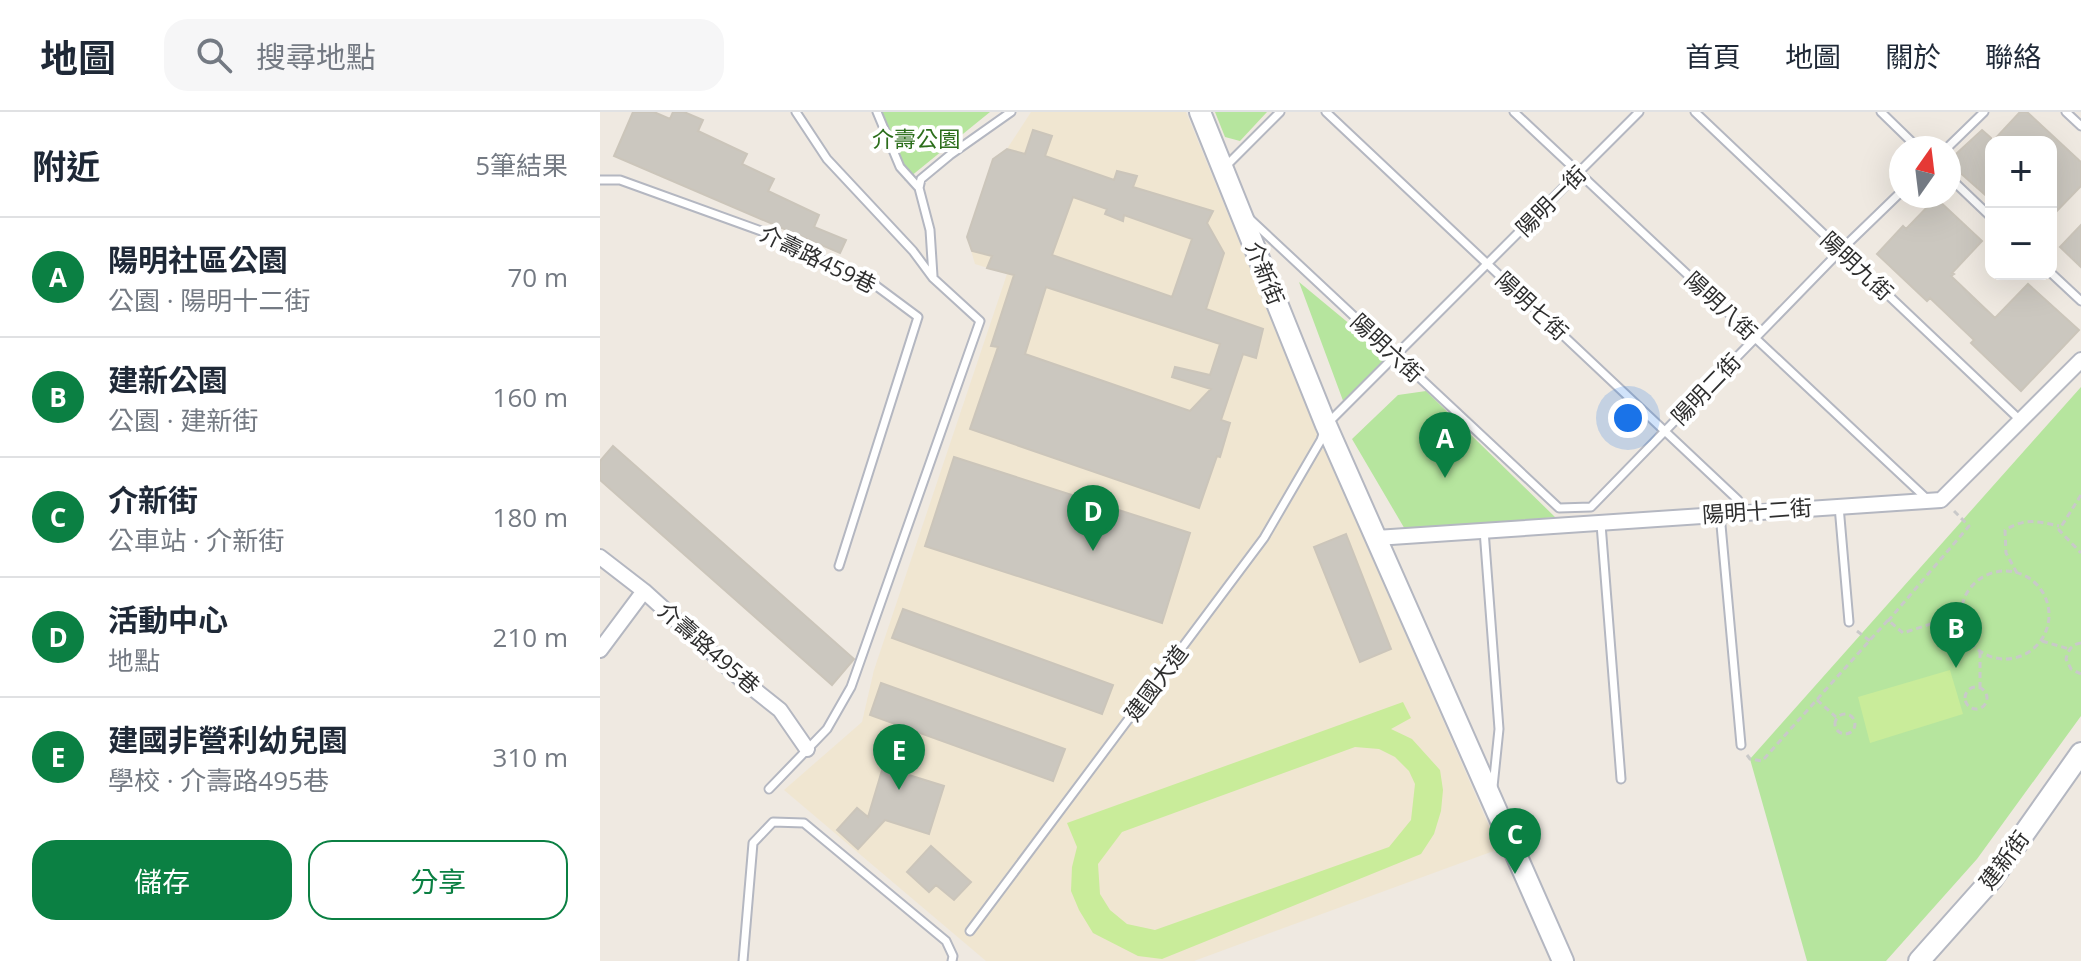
<!DOCTYPE html>
<html lang="zh-TW">
<head>
<meta charset="utf-8">
<style>
  :root { --surface:#fff; --page:#f6f6f7; --text:#1f2937; --muted:#747a83; --line:#e0e1e3; --accent:#0b8043 }
  body { margin:0; font-family:"Open Sans","Noto Sans TC",sans-serif; background:var(--page); color:var(--text) }
  .controls { position:absolute; right:24px; top:24px; display:grid; overflow:hidden; border-radius:16px; box-shadow:0 8px 32px #0002 }
  .controls button { width:72px; height:72px; display:grid; place-items:center; padding:0; border:0; border-bottom:2px solid var(--line); background:var(--surface); color:var(--text); font:40px sans-serif }
  .compass { position:absolute; left:1289px; top:24px; width:72px; height:72px; border-radius:50%; background:var(--surface); box-shadow:0 8px 32px #0002; rotate:14deg }
  .you { position:absolute; left:1028px; top:306px; width:28px; height:28px; margin:-20px; border:6px solid #fff; border-radius:50%; background:#1a73e8; box-shadow:0 0 0 12px #1a73e833 }
  .badge { display:grid; place-items:center; width:52px; height:52px; border-radius:50%; background:var(--accent); color:#fff; font-size:26px; font-weight:700 }
  .pin { position:absolute; translate:-50% -66px; filter:drop-shadow(0 2px 4px #0008) }
  .pin::after { content:''; position:absolute; top:42px; width:28px; height:24px; background:inherit; clip-path:polygon(0 0,100% 0,50% 100%) }
  .list { margin:0; padding:0; list-style:none }
  h2 { display:flex; justify-content:space-between; align-items:center; height:104px; margin:0; padding:0 32px; font-size:34px }
  h2 small { font-size:26px; font-weight:400; color:var(--muted) }
  .list li { display:grid; grid-template-columns:52px 1fr auto; gap:24px; align-items:center; box-sizing:border-box; height:120px; padding:0 32px; border-top:2px solid var(--line) }
  .list b { display:block; font-size:30px; white-space:nowrap }
  .list p { margin:0; font-size:26px; white-space:nowrap; color:var(--muted) }
  .list em { font-size:26px; font-style:normal; color:var(--muted) }
  .actions { display:flex; gap:16px; padding:24px 32px }
  .actions a { flex:1; padding:18px 0; border:2px solid var(--accent); border-radius:24px; text-align:center; font-size:28px; color:var(--accent) }
  .actions .main { background:var(--accent); color:#fff }
  .icon { flex:none; width:44px; height:44px; fill:none; stroke:currentColor; stroke-width:2; stroke-linecap:round; stroke-linejoin:round }
  .map { position:relative; flex:none; width:1481px; height:849px; overflow:hidden }
  header { display:flex; align-items:center; gap:48px; box-sizing:border-box; height:112px; padding:0 40px; background:var(--surface); border-bottom:2px solid var(--line) }
  header strong { font-size:38px }
  nav { display:flex; gap:44px; margin-inline-start:auto; font-size:28px }
  .search { width:560px; height:72px; background:var(--page); display:flex; align-items:center; gap:20px; box-sizing:border-box; padding:0 28px; border-radius:24px; color:var(--muted); font-size:30px }
  main { display:flex }
  aside { flex:1; background:var(--surface) }
  .map>svg:first-child { display:block }
  .education { fill:#f0e6d1 }
  .green { fill:#b6e59e }
  .pitch { fill:#c9ec9a; fill-rule:evenodd }
  .building { fill:#cbc7bf; stroke:#cbc5ba; stroke-width:2; fill-rule:evenodd }
  .lines { fill:none; stroke-linecap:round; stroke-linejoin:round }
  .lane-casing { stroke:#b4b7c1; stroke-width:11 }
  .street-casing { stroke:#b4b7c1; stroke-width:18 }
  .secondary-casing { stroke:#b4b7c1; stroke-width:24 }
  .path { stroke:#c9c9c9; stroke-width:3; stroke-dasharray:6 4; stroke-linecap:butt }
  .lane { stroke:#fff; stroke-width:7 }
  .street { stroke:#fff; stroke-width:14 }
  .secondary { stroke:#fff; stroke-width:20 }
  .labels { text-anchor:middle; stroke-width:8; stroke-linejoin:round; paint-order:stroke }
  .park-label { font-size:22px; fill:#2c6e1b; stroke:#fff }
  .street-label { font-size:22px; fill:#2e2e2e; stroke:#fff }
</style>
</head>
<body>
<header>
<strong>地圖</strong>
<div class="search"><svg class="icon" aria-label="search" viewBox="0 0 24 24"><circle cx="10" cy="10" r="6"/><path d="M15 15l6 6"/></svg>搜尋地點</div>
<nav><a>首頁</a><a>地圖</a><a>關於</a><a>聯絡</a></nav>
</header>
<main>
<aside>
<h2>附近<small>5筆結果</small></h2>
<ul class="list">
<li><span class="badge">A</span><div><b>陽明社區公園</b><p>公園 · 陽明十二街</p></div><em>70 m</em></li>
<li><span class="badge">B</span><div><b>建新公園</b><p>公園 · 建新街</p></div><em>160 m</em></li>
<li><span class="badge">C</span><div><b>介新街</b><p>公車站 · 介新街</p></div><em>180 m</em></li>
<li><span class="badge">D</span><div><b>活動中心</b><p>地點</p></div><em>210 m</em></li>
<li><span class="badge">E</span><div><b>建國非營利幼兒園</b><p>學校 · 介壽路495巷</p></div><em>310 m</em></li>
</ul>
<div class="actions"><a class="main">儲存</a><a>分享</a></div>
</aside>
<div class="map">
<svg width="1481" height="849" viewBox="0 0 1481 849">
  <rect width="100%" height="100%" fill="#efe9e1"/>
  <!-- education -->
  <path class="education" d="M431 0H586L721 328 899 737 594 849H386L184 678 262 610 274 558 407 162 375 152 367 125 393 47 407 37Z"/>
  <!-- green -->
  <path class="green" d="M279 0H390L305 69Z
    M615 0H667L640 29 625 25Z
    M699 170 792 247 745 294Z
    M1481 275V604L1377 747 1286 849H1207L1150 647Z
    M826 279 955 405 806 419 752 327 798 283Z"/>
  <!-- pitch -->
  <path class="pitch" d="M1350 558 1363 602 1270 631 1258 585Z
    M803 590 811 606 791 617 812 627 840 658 843 678 841 699 834 722 821 742 562 847 538 844 493 821 479 798 471 779 472 755 477 735 467 711ZM755 635 779 637 795 645 809 659 815 672 811 708 789 735 555 818 527 812 510 798 500 782 498 752 522 720Z"/>
  <!-- building -->
  <path class="building" d="M33 0H54L70 7 73 0H84L103 8 98 19 147 42 142 52 174 67 168 79 219 103 214 115 246 128 240 141 14 44Z
    M1420 0H1427L1481 50V74L1451 105V30H1392Z
    M433 18 452 24 445 44 514 68 517 59 537 64 533 75 613 99 607 111 624 141 606 197 663 217 656 246 643 242 621 308 630 311 620 345 617 344 599 396 370 317 398 235 391 234 414 163 387 156 392 144 372 139 367 125 393 47 407 37 425 42ZM473 85 507 97 505 102 523 109 524 103 592 127 572 185 452 143ZM446 175 620 232 610 263 575 255 572 265 611 277 590 299 425 242Z
    M1382 18 1391 26V88L1357 58 1355 43Z
    M1336 86 1382 129 1352 161 1354 162 1351 164 1395 206 1428 172 1479 218 1421 279 1371 231 1374 228 1330 186 1327 189 1277 142 1303 114 1306 117Z
    M1481 113V155L1460 135Z
    M13 334 254 547 232 573 0 368V349Z
    M354 345 590 421 562 511 325 434Z
    M746 422 791 537 760 550 714 435Z
    M303 497 513 573 502 602 292 526Z
    M281 571 465 637 453 669 270 603Z
    M283 655 344 674 329 722 285 708 258 737 237 718 257 696 268 705Z
    M331 734 371 770 354 788 336 773 329 780 307 760Z"/>
  <g class="lines">
    <!-- lane casing -->
    <g class="lane-casing">
      <path id="lane" d="M277 0 300 55 319 76
        M726 0 1138 388
        M914 0 1327 387
        M1095 0 1420 308
        M1281 0 1318 36
        M1466 0 1481 14
        M1347 36 1384 0
        M625 55 680 0
        M1349 65 1391 105
        M0 68H20L164 120 275 173 318 205 239 454
        M650 107 959 396 991 395 1241 138 1301 80
        M1451 161 1481 189
        M333 164 330 118 319 76 321 67 350 43 411 0
        M1239 394 1249 510
        M1120 402 1141 633
        M1001 412 1021 667
        M884 418 899 617 893 675
        M169 677 227 617 251 575 380 209 333 166 313 139 227 47 196 0
        M370 819 664 426 721 328 726 313 1039 0
        M143 849 153 731 173 710 204 711 346 829 353 844 352 849"/>
    </g>
    <!-- street casing -->
    <g class="street-casing">
      <path id="street" d="M776 426 1341 388 1481 248
        M0 445 44 479 141 567 180 598 207 637
        M0 538 44 479"/>
    </g>
    <!-- secondary casing -->
    <g class="secondary-casing">
      <path id="secondary" d="M600 0 726 313 963 849
        M1319 849 1392 767 1481 641"/>
    </g>
    <!-- path -->
    <path class="path" d="M1481 383 1459 418 1481 441
      M1361 503a44 44 0 1 1 88 0a44 44 0 1 1-88 0Z
      M1417 461 1406 441 1405 418C1425 406 1437 409 1459 414
      M1288 509 1369 414 1353 398
      M1257 519 1270 529
      M1442 529 1469 537
      M1481 531C1472 532 1468 538 1466 547L1471 557 1481 562
      M1365 586a11 11 0 1 1 22 0a11 11 0 1 1-22 0Z
      M1380 576V540
      M1217 588 1236 605
      M1235 612a10 10 0 1 1 20 0a10 10 0 1 1-20 0Z
      M1147 643 1150 647 1162 649 1288 508 1303 521 1361 502"/>
    <!-- lane -->
    <use href="#lane" class="lane"/>
    <!-- street -->
    <use href="#street" class="street"/>
    <!-- secondary -->
    <use href="#secondary" class="secondary"/>
  </g>
  <g class="labels">
    <!-- park labels -->
    <g class="park-label">
      <text x="316" y="35">介壽公園</text>
    </g>
    <!-- street labels -->
    <g class="street-label">
      <text transform="translate(951 89) rotate(-45)" y="8">陽明一街</text>
      <text transform="translate(218 147) rotate(26)" y="8">介壽路459巷</text>
      <text transform="translate(1257 154) rotate(43)" y="8">陽明九街</text>
      <text transform="translate(665 161) rotate(68)" y="8">介新街</text>
      <text transform="translate(932 194) rotate(43)" y="8">陽明七街</text>
      <text transform="translate(1121 194) rotate(43)" y="8">陽明八街</text>
      <text transform="translate(787 236) rotate(43)" y="8">陽明六街</text>
      <text transform="translate(1106 277) rotate(-46)" y="8">陽明二街</text>
      <text transform="translate(1157 399) rotate(-4)" y="8">陽明十二街</text>
      <text transform="translate(109 536) rotate(41)" y="8">介壽路495巷</text>
      <text transform="translate(556 571) rotate(-53)" y="8">建國大道</text>
      <text transform="translate(1404 748) rotate(-53)" y="8">建新街</text>
    </g>
  </g>
</svg>
<div class="controls">
<button>+</button>
<button>−</button>
</div>
<svg class="compass" viewBox="-18 -18 36 36"><path d="M0-13l5 13h-10z" fill="#e53935"/><path d="M0 13l5-13h-10z" fill="#747a83"/></svg>
<div class="you"></div>
<div class="pin badge" style="left:845px;top:366px">A</div>
<div class="pin badge" style="left:1356px;top:556px">B</div>
<div class="pin badge" style="left:915px;top:762px">C</div>
<div class="pin badge" style="left:493px;top:439px">D</div>
<div class="pin badge" style="left:299px;top:678px">E</div>
</div>
</main>
</body>
</html>
